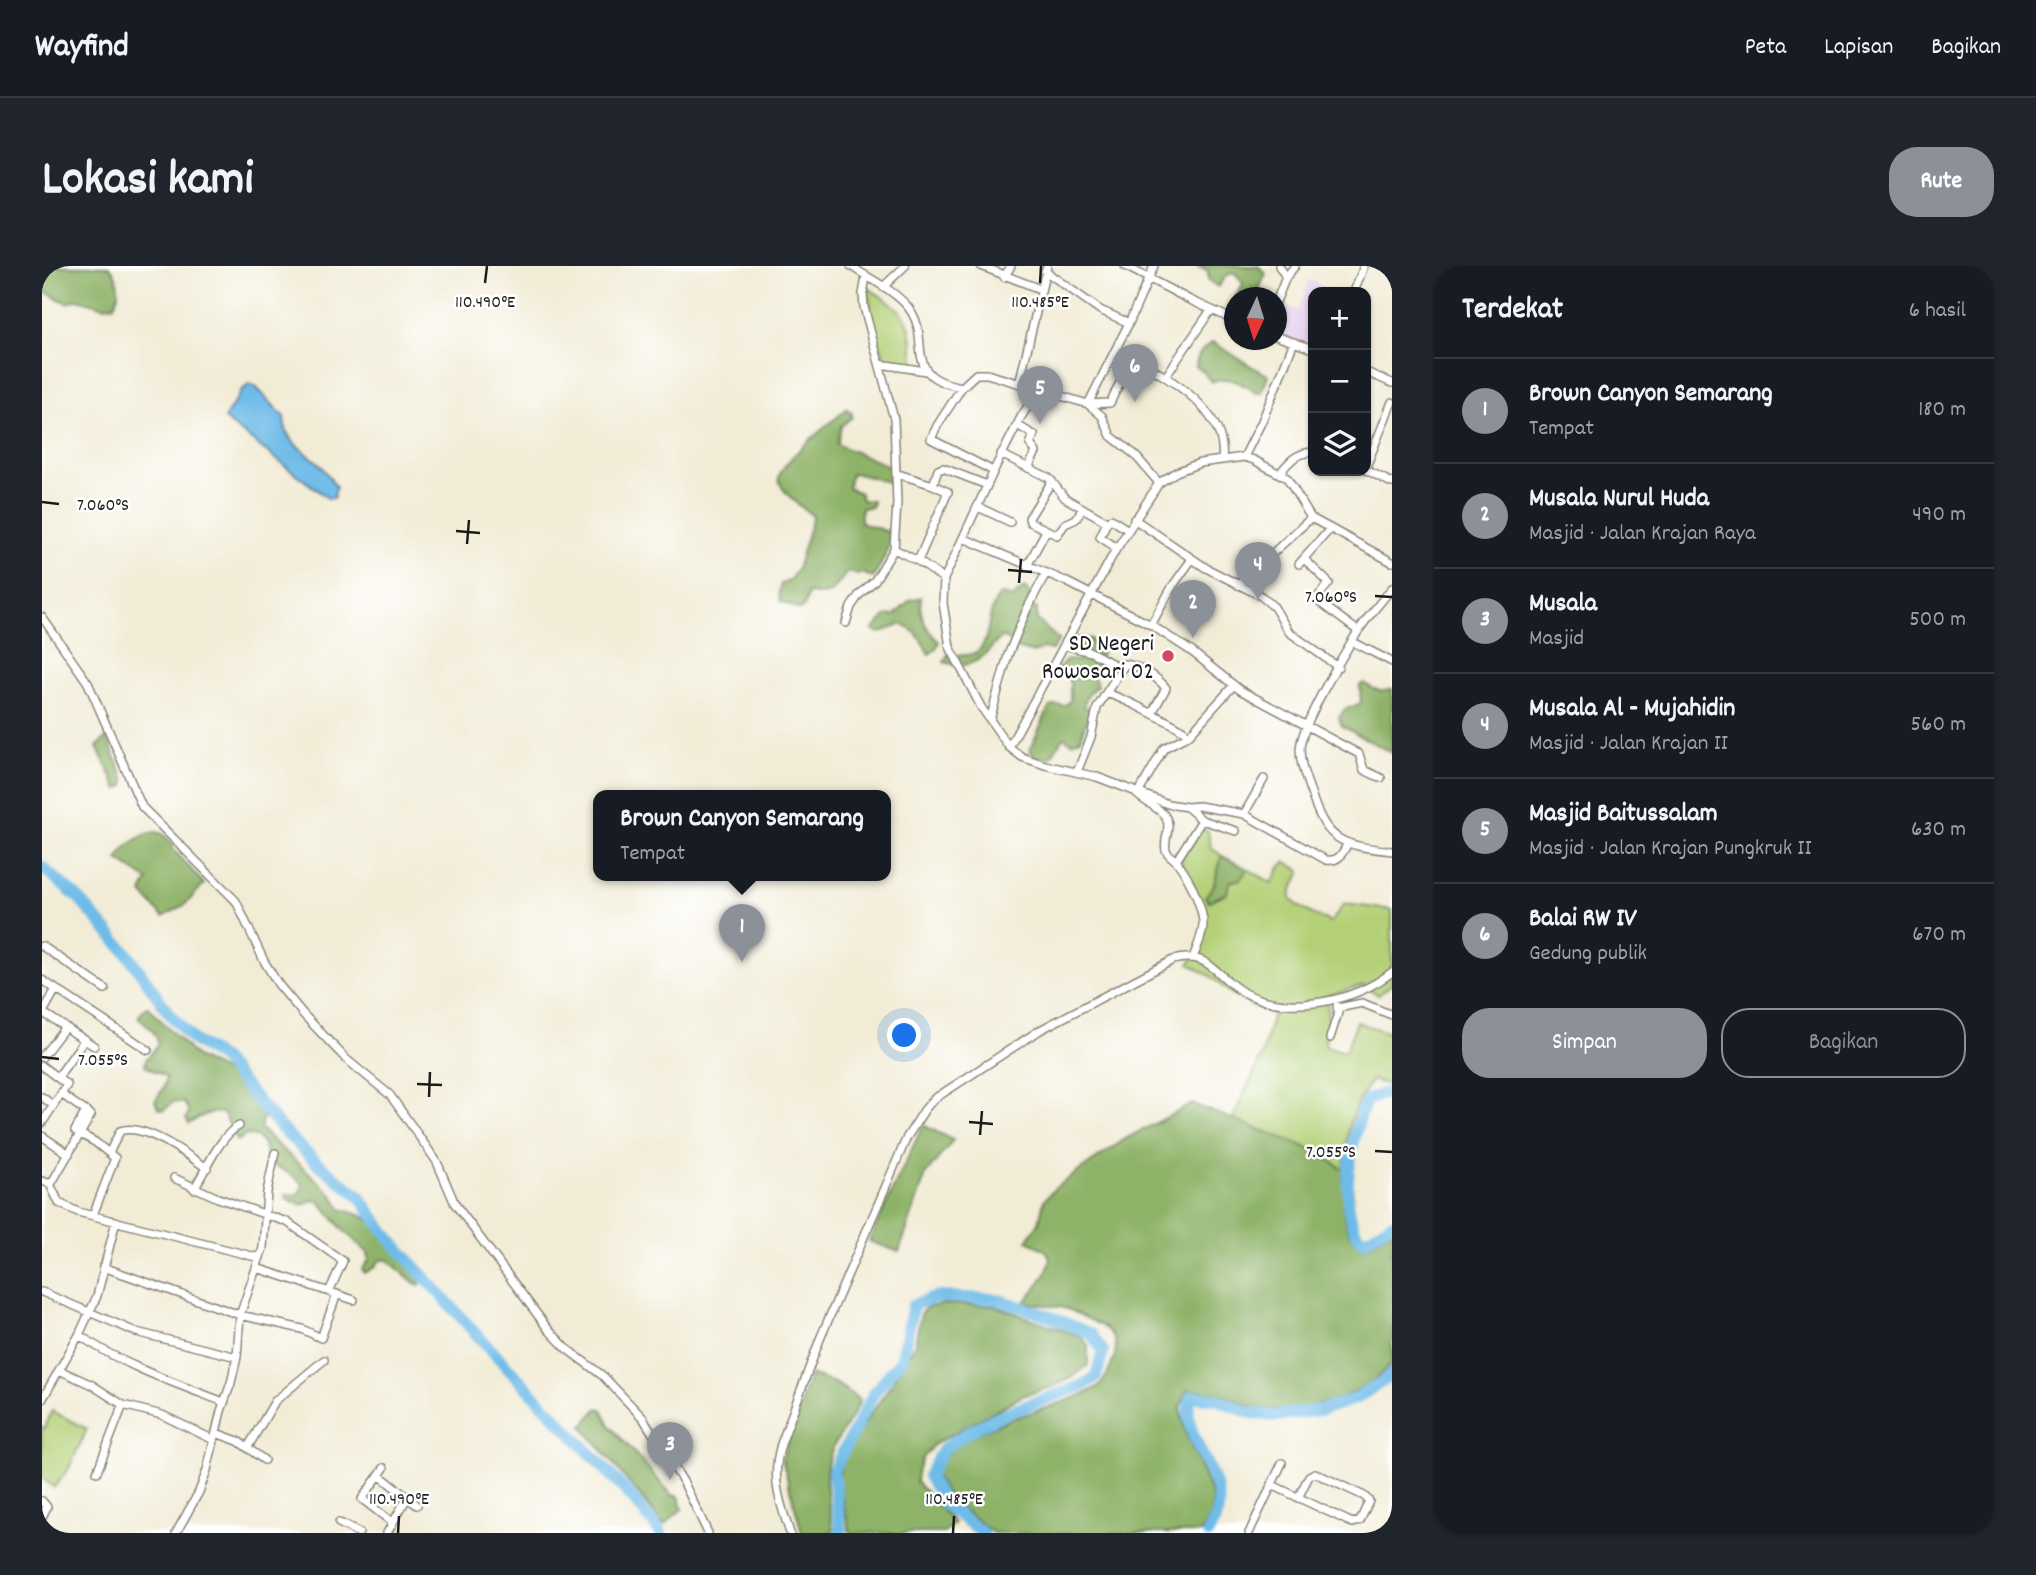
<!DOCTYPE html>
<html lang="id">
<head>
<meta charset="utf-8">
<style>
  :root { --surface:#171b24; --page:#20242c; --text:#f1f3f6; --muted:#9ea1a6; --line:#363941; --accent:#8c9099 }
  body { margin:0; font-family:Dekko,sans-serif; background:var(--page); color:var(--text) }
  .controls { position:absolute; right:21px; top:21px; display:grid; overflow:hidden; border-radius:14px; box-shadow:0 2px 5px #0004 }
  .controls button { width:63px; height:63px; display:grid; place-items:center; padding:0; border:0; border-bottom:2px solid var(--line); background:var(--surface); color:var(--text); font:35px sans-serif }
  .compass { position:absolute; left:1182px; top:21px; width:63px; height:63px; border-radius:50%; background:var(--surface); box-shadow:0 2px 5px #0004; rotate:184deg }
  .you { position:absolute; left:863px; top:770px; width:24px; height:24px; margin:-18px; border:5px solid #fff; border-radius:50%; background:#1a73e8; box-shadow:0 0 0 10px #1a73e833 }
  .badge { display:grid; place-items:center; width:46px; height:46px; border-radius:50%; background:var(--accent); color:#fff; font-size:23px; font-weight:700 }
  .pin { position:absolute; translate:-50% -58px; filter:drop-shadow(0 2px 4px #0008) }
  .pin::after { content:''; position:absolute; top:37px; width:24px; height:21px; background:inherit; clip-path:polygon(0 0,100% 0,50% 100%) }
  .popup { position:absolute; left:551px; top:524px; width:298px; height:91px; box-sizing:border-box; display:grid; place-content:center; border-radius:14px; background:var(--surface); filter:drop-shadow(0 2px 5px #0005); font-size:23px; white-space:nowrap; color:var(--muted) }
  .popup b { font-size:26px; color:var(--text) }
  .popup::after { content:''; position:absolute; left:50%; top:100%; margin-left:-14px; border:14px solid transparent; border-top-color:var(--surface) }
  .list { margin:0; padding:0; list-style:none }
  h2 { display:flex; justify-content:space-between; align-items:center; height:91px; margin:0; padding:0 28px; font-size:30px }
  h2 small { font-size:23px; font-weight:400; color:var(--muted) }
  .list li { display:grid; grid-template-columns:46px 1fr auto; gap:21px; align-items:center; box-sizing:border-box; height:105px; padding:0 28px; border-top:2px solid var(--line) }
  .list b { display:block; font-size:26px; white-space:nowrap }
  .list p { margin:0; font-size:23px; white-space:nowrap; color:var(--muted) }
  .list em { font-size:23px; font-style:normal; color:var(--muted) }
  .actions { display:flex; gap:14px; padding:21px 28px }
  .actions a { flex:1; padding:16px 0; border:2px solid var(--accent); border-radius:28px; text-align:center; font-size:24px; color:var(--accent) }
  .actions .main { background:var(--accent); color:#fff }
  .icon { flex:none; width:38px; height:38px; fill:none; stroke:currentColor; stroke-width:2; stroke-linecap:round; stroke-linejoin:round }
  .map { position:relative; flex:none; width:1350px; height:1267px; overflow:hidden; border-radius:28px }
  header { display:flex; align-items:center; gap:42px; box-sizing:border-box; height:98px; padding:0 35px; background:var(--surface); border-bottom:2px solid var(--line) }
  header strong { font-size:33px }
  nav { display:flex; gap:38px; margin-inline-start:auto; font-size:24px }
  .intro { display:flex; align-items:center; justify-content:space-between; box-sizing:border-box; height:168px; padding:0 42px }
  h1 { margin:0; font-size:49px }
  .button { padding:18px 32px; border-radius:28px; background:var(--accent); color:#fff; font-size:24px; font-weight:700 }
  main { display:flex; gap:42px; padding:0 42px }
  aside { flex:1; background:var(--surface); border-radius:28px; box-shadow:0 2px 5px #0004 }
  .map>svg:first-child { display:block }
  .built { fill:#e7d2ef }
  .green { fill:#b3d077; stroke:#68764a; stroke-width:2 }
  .forest { fill:#8eb268; stroke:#556742; stroke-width:2 }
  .water { fill:#6ebbe8; stroke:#456c82; stroke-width:2 }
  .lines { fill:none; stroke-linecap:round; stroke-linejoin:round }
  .river { stroke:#6ebbe8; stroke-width:12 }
  .minor-casing { stroke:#878479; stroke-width:10 }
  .minor { stroke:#fff; stroke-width:7 }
  .ticks { fill:none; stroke:#1c1c1c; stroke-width:2.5 }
  .poi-dot { fill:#d1495b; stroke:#fff; stroke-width:2.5 }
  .labels { text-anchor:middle; stroke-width:5; stroke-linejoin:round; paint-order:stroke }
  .poi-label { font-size:24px; fill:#1c1c1c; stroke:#fff; text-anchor:end }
  .ticks-label { font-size:18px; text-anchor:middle; fill:#1c1c1c; stroke:#fff; stroke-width:5; stroke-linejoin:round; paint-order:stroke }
</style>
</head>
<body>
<header>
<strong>Wayfind</strong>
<nav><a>Peta</a><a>Lapisan</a><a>Bagikan</a></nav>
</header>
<div class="intro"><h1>Lokasi kami</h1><a class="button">Rute</a></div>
<main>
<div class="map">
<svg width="1350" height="1267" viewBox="0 0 1350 1267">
  <rect width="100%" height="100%" fill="#fff"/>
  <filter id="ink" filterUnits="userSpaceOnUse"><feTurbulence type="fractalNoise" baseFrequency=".0143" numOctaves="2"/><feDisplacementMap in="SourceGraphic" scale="14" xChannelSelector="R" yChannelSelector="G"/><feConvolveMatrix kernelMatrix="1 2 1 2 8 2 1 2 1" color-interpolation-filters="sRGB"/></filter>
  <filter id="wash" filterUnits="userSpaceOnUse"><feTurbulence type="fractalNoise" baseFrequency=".00686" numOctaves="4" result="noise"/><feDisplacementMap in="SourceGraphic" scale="28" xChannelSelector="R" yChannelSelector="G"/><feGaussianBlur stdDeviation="1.57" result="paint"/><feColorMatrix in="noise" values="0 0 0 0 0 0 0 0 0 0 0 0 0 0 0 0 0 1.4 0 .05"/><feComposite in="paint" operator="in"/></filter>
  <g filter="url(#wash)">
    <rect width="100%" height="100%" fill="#f2ecd6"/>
    <!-- built -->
    <path class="built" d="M1267 14 1279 19 1286 26H1271V81L1236 68 1244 40 1256 44Z"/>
    <!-- green -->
    <path class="green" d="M826 22C869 49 867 49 873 99L843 93 831 57Z
      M1161 562 1166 565 1169 582 1180 590 1171 621 1163 631 1167 635 1185 627 1187 616 1198 613 1206 603 1230 617 1239 600 1244 596 1259 605 1249 627V633C1260 645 1274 650 1289 656L1302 638 1350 644V718L1336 729 1322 719 1284 730 1286 744 1283 780 1303 786 1315 756 1350 768V820L1330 814C1308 843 1304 867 1302 903L1264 881 1190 854 1220 789 1231 747 1209 739 1188 727 1167 709 1147 698C1177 659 1158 639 1140 600V593Z
      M10 1145 45 1163 27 1202 12 1221 0 1212V1161L3 1162Z"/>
    <!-- forest -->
    <path class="forest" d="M0 0H67C77 9 79 29 72 39L60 40 36 33 25 37 5 27 0 22Z
      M1155 0H1216L1224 8 1213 31H1194L1201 17 1193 7 1185 9 1176 21 1166 14V5Z
      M1171 76C1190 88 1207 100 1226 109L1220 126 1214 127C1201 117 1185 108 1169 116L1160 104 1154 101C1154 89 1162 81 1171 76Z
      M805 143 810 147V151L799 160 795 178C805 184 844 196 849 203 850 205 851 212 852 214L850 217 812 207 809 208 806 222 818 227 820 234 831 235 830 241 819 242V257L847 266C848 284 840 297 831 312L821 307 815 309 806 305 790 326 782 329 766 327 763 339 758 344 738 335 737 326 739 318 747 315 755 303 771 250C760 241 741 229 737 214 733 199 792 154 805 143Z
      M982 322 989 328 986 336 995 343V354L1017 374 1010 384 1000 382 992 387 973 382 974 377 959 371C943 390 931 406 902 396L906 388C960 398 936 352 959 328L970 332Z
      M879 331C877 351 883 362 897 376L894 383 887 388 875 368 860 358 838 367 831 364 844 350 853 349 868 334Z
      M1029 371 1049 373 1053 383 1060 387 1050 404 1055 420C1047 426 1044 429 1042 440L1050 445V447L1043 458 1039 472 1030 476 1021 471 1008 492H992L988 483 1007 442 1012 439H1023L1028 435V416L1015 403 1024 394 1036 395 1037 386 1026 376Z
      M1322 417C1331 423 1340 428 1350 423V487L1300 460 1297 452 1302 444 1319 437 1318 419Z
      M65 471 83 514V520L76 523 55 481Z
      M113 566 121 568 132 579 130 582 162 618 144 638 121 651 100 627 106 614 76 594C80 582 100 567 113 566Z
      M1180 590 1206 603 1198 613 1187 616 1185 627 1167 635 1163 631 1171 621Z
      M106 741 154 791 189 809 223 851 219 855V863C242 887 268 905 290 929 294 932 296 939 299 943L321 950 337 962 347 978 377 1009 378 1019H375L346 994H338L333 1001 323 1007 320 1004 327 994 326 987 301 964 277 935 271 934 261 939 245 933 244 928 257 929 261 918 247 907 227 897C221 883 225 871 204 869L195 875 182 848C170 843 157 851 147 858L144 853 147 845 142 837 131 836 122 844 116 842 113 835 122 821 124 811 103 800 104 793 116 779C116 768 105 758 96 751L103 742Z
      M1150 838 1264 881 1302 903C1301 933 1296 962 1321 982L1350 964V1097C1323 1133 1250 1152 1207 1140 1197 1137 1187 1131 1177 1128 1167 1125 1155 1125 1145 1124L1138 1142 1142 1162 1167 1222 1171 1235 1169 1250 1159 1267H951L915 1239 902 1225 890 1205C927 1151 1001 1151 1054 1122 1062 1118 1068 1103 1071 1095 1082 1068 1060 1059 1040 1050 1035 1048 1030 1044 1025 1043 1012 1039 997 1039 983 1036 991 1025 1016 999 1005 986 1001 981 990 978 985 975L997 956 1002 934 1013 922 1083 873Z
      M881 859 911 874 884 908 857 986 827 975Z
      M902 1038 953 1040 1038 1070 1046 1079V1099L1030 1112 1012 1120 980 1130 892 1178 880 1192 875 1204 874 1216 912 1257 902 1267H808L796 1213 802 1188 852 1114 873 1078 879 1047 884 1042Z
      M768 1109 793 1117 818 1134C811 1153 797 1167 789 1186 778 1210 789 1242 791 1267H760L740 1193Z
      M556 1142 560 1143 569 1161 630 1229 637 1230 640 1243 622 1259 540 1160Z"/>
    <!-- water -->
    <path class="water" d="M208 118 215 122 242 151C243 175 257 181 273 194 282 201 288 213 294 221L292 231 287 233 182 153 200 124Z"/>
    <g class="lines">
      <!-- river -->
      <path class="river" d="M0 601 37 633 84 686 127 747 151 774 180 793 239 862 274 896 316 929 349 974 435 1069 583 1224 619 1267
        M1350 829 1343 827 1325 834C1310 864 1292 951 1322 975L1350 957
        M799 1267 791 1205 832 1127 860 1092 871 1039 895 1031 954 1033 1004 1049 1049 1068 1061 1085 1054 1111 1041 1119 957 1150 926 1166 901 1183 886 1210 903 1239 941 1267
        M1166 1267C1168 1262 1172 1257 1174 1252 1189 1212 1134 1172 1149 1130L1175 1133 1205 1146 1231 1150 1279 1144 1313 1133 1346 1112 1350 1107"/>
    </g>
  </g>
  <g filter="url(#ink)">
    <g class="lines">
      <!-- minor casing -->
      <g class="minor-casing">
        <path id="minor" d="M809 0C827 13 851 23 866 41 892 73 857 111 920 121L934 108H945L1046 138 1060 150 1069 170 1092 188 1117 217 1073 285 967 481
          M939 0 998 23
          M1083 0 1148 34 1192 54
          M1112 0 1087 57 1046 138 1068 137 1089 94H1093C1129 112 1186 146 1180 194
          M1237 0 1244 11
          M1003 5 1058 44 1087 57
          M962 11 969 0
          M841 21 863 0
          M1312 26 1322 0
          M1234 36 1244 11 1253 0
          M1234 70 1271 83
          M838 98 884 105
          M1324 106 1350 117
          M1124 110 1169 44
          M977 118 1005 0
          M920 121 895 160 889 173 951 205
          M997 123 979 151 955 198 902 313 901 337 908 381 939 441 967 481 980 491 1003 499 1055 511 1126 538 1145 541 1157 540 1202 548 1284 594C1297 596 1300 588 1306 577
          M975 159 992 169 988 178 994 186 986 202
          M959 188 1007 212 1023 232 1065 256 1058 271 1075 282
          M1202 191 1220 155 1252 76
          M1324 201 1350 136
          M1324 204 1350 217
          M1238 207C1248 194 1255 187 1271 186
          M856 208 891 219 896 204 901 202 945 219
          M1010 215 987 252 988 256 1015 269 1023 258 1034 253 1041 242
          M1117 217 1134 206 1158 197 1202 191 1212 194 1245 212 1269 252 1350 296
          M936 241 968 256
          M1092 253 1164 302 1219 330 1232 341 1247 366 1296 401
          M1065 256 1069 253 1086 264
          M921 272 1021 314 1109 359 1149 385 1198 424 1317 488 1322 504 1339 512
          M852 283 876 295 902 313
          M1262 293 1287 317 1275 332 1277 336 1316 365
          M876 295 906 226 891 219
          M1257 298 1288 263
          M985 300 1004 265
          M1196 319 1269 252
          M1350 322C1339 336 1327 349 1317 364 1302 387 1259 459 1258 483 1258 500 1265 515 1270 530 1286 578 1302 579 1350 585
          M0 351 46 417 100 541 194 635 222 695 236 718 261 748 304 793 348 829 395 896 413 938 506 1063 525 1083 561 1110 601 1152 642 1217 666 1267
          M804 357 809 341 817 329 833 314 852 283 855 237 852 153 822 41 821 28 824 11
          M1109 359 1130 321 1150 293
          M1311 376 1350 396
          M1022 379 1049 386 1080 403
          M1064 427 1083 398C1099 401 1114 410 1124 422L1110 447
          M948 454 966 389 985 343 1004 307
          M1035 506 1049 471 1055 442 1064 427C1080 432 1087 436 1101 443 1117 452 1133 457 1147 469
          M1091 524C1099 536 1118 540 1124 552 1130 562 1121 573 1124 584 1126 590 1131 591 1135 596 1146 610 1159 637 1161 655 1162 667 1155 681 1151 692
          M1097 526 1122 482 1147 469 1191 420
          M1145 541 1160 554 1194 565
          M1202 548 1222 513
          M1134 595 1160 554
          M0 680 63 723
          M0 714 106 784
          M1296 742 1320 737 1350 749
          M0 746 52 780
          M0 748 14 723
          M1288 772 1296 747 1295 740
          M0 791 23 761
          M0 800 25 819 0 857
          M16 811 43 773
          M0 831 11 839
          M44 845 33 865 53 876 73 892 51 949
          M0 870 27 888
          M67 887 78 865C102 856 145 889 165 902
          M132 912 176 932 245 956 301 995 287 1026
          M0 915 9 918 49 849 19 828
          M8 918 17 937 36 946 218 992
          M152 923C163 905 179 868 197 860
          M61 1001 198 1049 260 1063 279 1072 295 1028
          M215 1002 312 1034
          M0 1026 94 1066 195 1091
          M37 1069C82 1100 132 1117 182 1136
          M17 1104 50 1119 81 1139 120 1149 172 1174
          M0 1134 37 1069 55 1030 74 955
          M174 1167 196 1175 222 1194
          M206 1181 233 1135 282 1094
          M342 1202 320 1233 351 1257
          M55 1206 81 1139
          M337 1209 375 1239
          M1230 1219 1306 1255 1311 1257 1318 1255 1327 1235 1322 1230 1273 1207 1267 1210 1256 1232
          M0 1235 5 1241 0 1251
          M297 1257 317 1267
          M134 1267 157 1226 165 1204 179 1145 189 1117 195 1091 198 1049 221 982 225 926 233 887
          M345 1267 365 1232
          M748 1267C737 1234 729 1212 739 1178L778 1073 865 871 883 843 892 833 998 764 1131 694C1168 684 1174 711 1201 726 1246 750 1312 736 1350 706
          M1207 1267 1240 1197"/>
      </g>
      <!-- minor -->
      <use href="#minor" class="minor"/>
    </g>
  </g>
  <!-- ticks -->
  <path class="ticks" d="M443 17 445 0M998 17 999 0M0 236 17 238M414 265 438 267M425 278 427 254M966 304 990 306M977 317 979 293M1333 330 1350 331M0 791 17 793M375 818 400 819M387 831 388 806M927 856 951 858M938 869 940 845M1333 885 1350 886M356 1267 357 1250M911 1267 912 1250"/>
  <!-- markers -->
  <circle class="poi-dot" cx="1126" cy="390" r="7"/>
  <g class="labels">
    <!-- poi labels -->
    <g class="poi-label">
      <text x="1112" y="384">SD Negeri<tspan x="1112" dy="28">Rowosari 02</tspan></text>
    </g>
  </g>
  <g class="ticks-label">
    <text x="443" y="41">110.490°E</text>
    <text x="998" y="41">110.485°E</text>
    <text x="61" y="244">7.060°S</text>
    <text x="1289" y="336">7.060°S</text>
    <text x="61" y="799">7.055°S</text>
    <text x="1289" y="891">7.055°S</text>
    <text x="357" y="1238">110.490°E</text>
    <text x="912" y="1238">110.485°E</text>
  </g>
</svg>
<div class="controls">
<button>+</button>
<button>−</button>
<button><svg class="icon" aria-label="layers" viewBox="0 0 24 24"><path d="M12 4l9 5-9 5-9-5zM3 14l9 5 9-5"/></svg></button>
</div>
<svg class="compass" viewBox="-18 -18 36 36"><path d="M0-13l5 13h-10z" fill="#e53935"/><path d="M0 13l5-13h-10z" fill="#9ea1a6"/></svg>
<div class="you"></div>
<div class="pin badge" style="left:700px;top:696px">1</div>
<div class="popup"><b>Brown Canyon Semarang</b>Tempat</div>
<div class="pin badge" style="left:1151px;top:372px">2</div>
<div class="pin badge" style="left:628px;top:1214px">3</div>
<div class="pin badge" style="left:1216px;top:334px">4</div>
<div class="pin badge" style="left:998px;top:158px">5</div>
<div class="pin badge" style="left:1093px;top:136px">6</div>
</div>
<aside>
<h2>Terdekat<small>6 hasil</small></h2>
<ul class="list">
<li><span class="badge">1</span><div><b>Brown Canyon Semarang</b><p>Tempat</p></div><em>180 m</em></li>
<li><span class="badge">2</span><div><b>Musala Nurul Huda</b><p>Masjid · Jalan Krajan Raya</p></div><em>490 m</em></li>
<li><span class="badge">3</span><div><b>Musala</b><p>Masjid</p></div><em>500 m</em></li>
<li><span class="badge">4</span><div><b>Musala Al - Mujahidin</b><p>Masjid · Jalan Krajan II</p></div><em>560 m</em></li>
<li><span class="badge">5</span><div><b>Masjid Baitussalam</b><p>Masjid · Jalan Krajan Pungkruk II</p></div><em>630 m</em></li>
<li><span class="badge">6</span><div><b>Balai RW IV</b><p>Gedung publik</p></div><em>670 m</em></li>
</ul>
<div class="actions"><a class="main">Simpan</a><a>Bagikan</a></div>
</aside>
</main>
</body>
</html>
